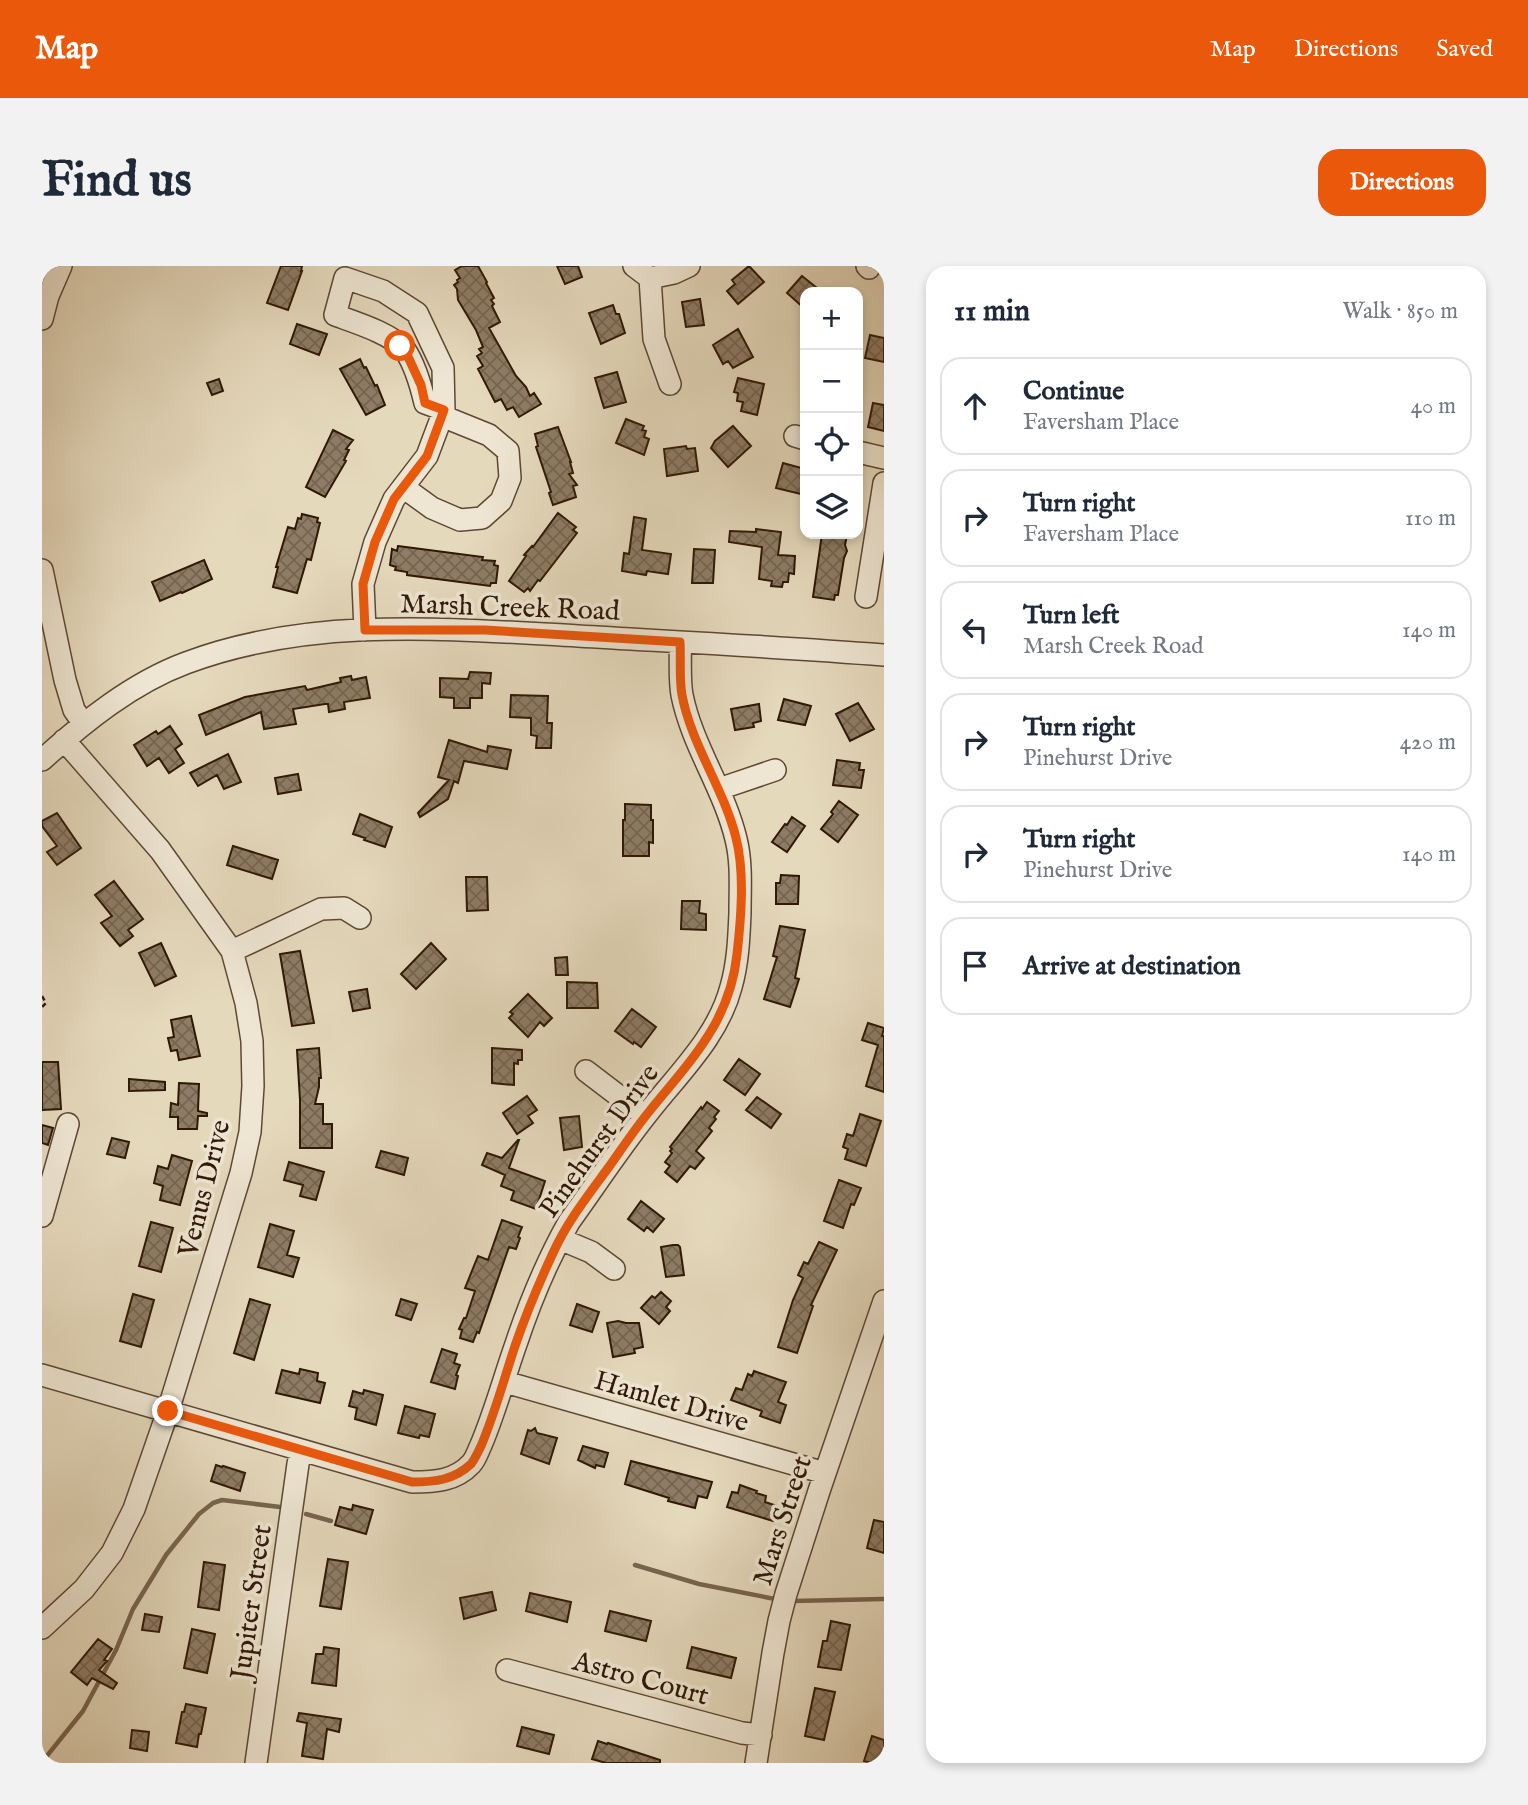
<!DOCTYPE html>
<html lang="en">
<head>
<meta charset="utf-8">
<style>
  :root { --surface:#fff; --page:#f2f2f3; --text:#1f2937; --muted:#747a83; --line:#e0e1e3; --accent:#ea580c }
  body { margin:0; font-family:"IM FELL English",serif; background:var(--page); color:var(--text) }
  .controls { position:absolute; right:21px; top:21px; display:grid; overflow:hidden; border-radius:14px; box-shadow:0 4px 10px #0003 }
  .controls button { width:63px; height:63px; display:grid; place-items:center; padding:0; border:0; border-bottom:2px solid var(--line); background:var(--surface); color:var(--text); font:35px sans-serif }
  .stop { position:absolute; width:21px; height:21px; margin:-16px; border:5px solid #ea580c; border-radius:50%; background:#fff }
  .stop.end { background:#ea580c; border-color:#fff; box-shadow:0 2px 7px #0008 }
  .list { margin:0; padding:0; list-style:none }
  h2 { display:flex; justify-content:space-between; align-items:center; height:91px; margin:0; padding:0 28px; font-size:30px }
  h2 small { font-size:23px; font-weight:400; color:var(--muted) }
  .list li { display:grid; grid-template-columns:46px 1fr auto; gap:21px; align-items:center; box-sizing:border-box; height:98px; margin:0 14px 14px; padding:0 14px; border:2px solid var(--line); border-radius:21px }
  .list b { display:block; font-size:26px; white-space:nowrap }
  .list p { margin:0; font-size:23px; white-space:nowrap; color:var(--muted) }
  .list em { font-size:23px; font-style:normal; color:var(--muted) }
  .icon { flex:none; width:38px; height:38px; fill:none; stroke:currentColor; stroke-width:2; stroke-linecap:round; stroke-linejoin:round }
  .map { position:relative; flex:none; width:842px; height:1497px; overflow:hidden; border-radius:21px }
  header { display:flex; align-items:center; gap:42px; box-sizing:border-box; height:98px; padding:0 35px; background:var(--accent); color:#fff }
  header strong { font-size:33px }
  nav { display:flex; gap:38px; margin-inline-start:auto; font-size:24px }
  .intro { display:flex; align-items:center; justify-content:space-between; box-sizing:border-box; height:168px; padding:0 42px }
  h1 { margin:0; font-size:49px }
  .button { padding:18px 32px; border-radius:21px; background:var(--accent); color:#fff; font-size:24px; font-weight:700 }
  main { display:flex; gap:42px; padding:0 42px }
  aside { flex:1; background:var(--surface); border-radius:21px; box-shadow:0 4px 10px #0003 }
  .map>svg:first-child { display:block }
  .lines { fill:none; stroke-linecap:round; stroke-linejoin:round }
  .stream { stroke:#77644e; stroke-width:4.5 }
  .building { fill:url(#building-cross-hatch); stroke:#301807; stroke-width:2 }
  .minor-casing { stroke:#5d4834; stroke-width:24 }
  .path { stroke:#301807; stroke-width:2.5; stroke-dasharray:5 3.5; stroke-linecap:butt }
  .minor { stroke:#eee6d3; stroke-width:21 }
  .route { stroke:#ea580c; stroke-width:9 }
  .labels { text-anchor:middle; stroke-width:7; stroke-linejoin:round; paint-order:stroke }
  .street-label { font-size:28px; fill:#301807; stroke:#eee6d3 }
</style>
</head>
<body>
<header>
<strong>Map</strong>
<nav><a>Map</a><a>Directions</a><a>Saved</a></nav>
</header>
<div class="intro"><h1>Find us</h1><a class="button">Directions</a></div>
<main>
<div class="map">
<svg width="842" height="1497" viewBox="0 0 842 1497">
  <defs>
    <pattern id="building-cross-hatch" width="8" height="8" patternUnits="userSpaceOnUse" patternTransform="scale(1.75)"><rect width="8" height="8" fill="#8e7c65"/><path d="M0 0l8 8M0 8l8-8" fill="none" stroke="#746551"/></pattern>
  </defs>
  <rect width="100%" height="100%" fill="#e5d9bc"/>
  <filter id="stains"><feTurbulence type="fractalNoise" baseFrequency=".00286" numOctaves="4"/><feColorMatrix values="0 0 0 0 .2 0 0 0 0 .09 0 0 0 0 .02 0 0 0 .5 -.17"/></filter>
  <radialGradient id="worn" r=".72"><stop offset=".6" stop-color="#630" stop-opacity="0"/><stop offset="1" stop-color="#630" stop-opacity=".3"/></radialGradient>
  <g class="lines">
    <!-- stream -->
    <path class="stream" d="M264 1248 289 1255
      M593 1299 657 1318 733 1333
      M751 1335 842 1333
      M0 1496 41 1445 74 1384 91 1343 124 1289 157 1248 171 1237 180 1234 238 1241"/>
  </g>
  <!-- building -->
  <path class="building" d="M239 0H260L259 5H260L246 44 225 37Z
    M420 0H436L445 16 444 17 452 32 449 34 452 38 450 40 458 56 447 62 474 110 484 121 488 130 492 127 499 138 477 151 471 141 465 144 459 133 453 136 436 103 441 100 435 90 440 87 437 83 441 81 434 64 416 34 415 23 412 19 416 16 415 14 418 12 413 4Z
    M515 0H536L540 11 523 18Z
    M707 0 722 16 696 38 685 25 693 18 690 14Z
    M760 10 780 26H763V43L745 27Z
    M658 33 662 59 644 61 640 36Z
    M571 39 574 48H577L583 67 559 78 547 47Z
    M255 58 285 68 277 89 248 78Z
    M696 63 711 91 691 102 686 95 681 98 671 79Z
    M828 69 842 72V96L823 92Z
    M318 93 322 102 324 101 333 120 335 119 343 139 324 149 298 103Z
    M575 106 584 136 562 142 553 112Z
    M696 112 722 118 715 149 699 145 701 136 695 135 696 127 692 126Z
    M177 113 181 125 170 129 165 117Z
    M831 137 842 139V165L826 161Z
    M584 153 602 160 600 164 604 165 602 171 607 173 602 189 574 177Z
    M691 160 709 180 686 201 669 182 673 175Z
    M516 161 529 196H528L531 207 527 208 535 219 531 220 534 231 511 239 507 227 509 226 494 181 496 180 493 168Z
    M291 164 311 174 304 183 307 184 302 194 304 195 283 231 264 221Z
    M644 180 645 183 653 182 656 205 625 210 622 183Z
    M741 197 763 203V229L734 222Z
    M516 247 534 261 531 264 535 267 498 315 496 314 488 325 486 322 482 326 467 315 484 290 482 289 490 280 491 281Z
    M260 248 276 252 275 256 278 257 269 294 265 293 255 327 231 321 236 301H234L246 261 253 263 256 252 259 253Z
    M592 251 604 253 600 284 629 288 626 308 605 305 604 309 580 305 582 287 587 288Z
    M714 263 739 266 736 289 753 290 752 308 747 307 746 316H741L740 321 729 320 730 315 717 313 720 281 687 276 688 265 714 266Z
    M780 268 805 269 803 279 805 285 802 292 796 329H793L792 334 771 331Z
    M356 280 441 291 440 294 453 295 452 299 456 300 454 317H449L448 320 365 309V306L353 304 354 301 348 299 350 283 355 285Z
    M652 283 673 284 671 317H650Z
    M162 294 170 313 140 327 139 326 118 335 110 316Z
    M428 406 449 407 448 418 440 417V432H428V442H412V432L398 431V412L426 413Z
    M309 410 310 414 324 411 328 432 302 436 303 443 287 446 286 438H283L251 443 254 458 222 463 219 446 164 469 157 449 203 431 263 420 265 424 299 416 298 412Z
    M469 429 506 430 505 457H510L509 482H494L495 470 489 469V452L468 451Z
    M742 433 769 440 763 459 736 454Z
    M816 437 832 463 808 475 794 448Z
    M717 438 719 455 711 457 712 461 693 464 689 443Z
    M128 460 140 478 133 483 142 497 127 507 117 492 105 500 92 479 114 465 116 468Z
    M407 474 445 486 446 480 469 484 465 503 422 495 416 517 412 515 406 533 378 551 376 547 407 514 396 511Z
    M186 488 199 516 182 523 175 509 156 520 148 507Z
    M795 494 818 497 817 504H822L819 522 791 519Z
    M256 508 259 524 236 528 233 512Z
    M797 535 816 549 796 576 779 563 791 548 789 546Z
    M583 538 609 539V554H611V577L607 576V590H581V554H583Z
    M15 547 39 582 15 599 5 586 15 580 0 560V555Z
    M318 548 350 561 343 581 322 574 323 572 311 568Z
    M750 551 763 560 745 586 730 576 743 558 745 559Z
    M191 580 236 594 230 613 185 599Z
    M739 609 757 610 756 638H734V617H738Z
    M424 611H445L446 644 425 645Z
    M72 615 101 653 86 664 91 670 78 680 59 657 70 650 53 629Z
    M640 635H658L657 647 664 648V664L639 663Z
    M738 660 763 664 753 712 757 713 748 741 722 733 735 691 731 690Z
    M119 677 134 710 113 720 97 687Z
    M389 677 404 693 374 723 359 708Z
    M258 685 272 757 250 760 238 688Z
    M525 691 526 709H514L513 692Z
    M525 716 555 717 556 742H525Z
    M325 723 328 742 311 745 307 726Z
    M486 728 510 752 502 760 498 756 486 771 467 752 471 748 468 746Z
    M590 743 614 761 599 781 592 776 591 778 573 765Z
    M149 750 158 790 137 794 135 784 129 785 126 772 132 771 129 754Z
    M826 757 842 762 840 770H842V826L824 820 836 779 820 774Z
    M277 782 279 812H277V821L273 838H281V858H290V882H258V834L255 784Z
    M450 782 480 784V794H476V798L472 797V819L450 817Z
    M697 793 718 808 703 829 682 814Z
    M0 796H16L19 843 0 844Z
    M87 813 123 816V824L87 825Z
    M137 817 157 818 156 845 165 847V850H156L155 863H136V851H128L129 837 136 839Z
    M485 830 495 844 486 850 491 857 475 868 461 847Z
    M715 831 739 848 729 862 704 844Z
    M665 836 677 845 672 851 674 853 667 862 670 865 654 885 662 892 653 903 648 900 635 916 623 906 628 900 623 896 630 887 628 885 630 883 628 881 659 841 660 843Z
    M818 848 839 855 824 900 803 893 806 883 801 881 805 868 811 870Z
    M537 850 540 881 522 884 518 852Z
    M0 859 11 862 6 879 0 877Z
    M70 872 87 876 83 892 65 888Z
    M476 874H477L467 902 503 915 494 943 469 934 472 925 459 920 463 909 440 899 445 887 460 892Z
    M339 885 366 892 362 909 334 901Z
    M130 889 150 895 138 939 118 934 121 920 112 917 116 900 126 903Z
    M247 896 282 906 274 934 258 930 261 919 242 914Z
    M797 914 819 922 812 939 809 938 801 962 782 955Z
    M599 935 622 953 611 966 605 961 602 965 586 953Z
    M460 954 480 961 476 971 478 972 474 983 467 981 437 1067 435 1066 431 1076 418 1072 420 1064 417 1063 422 1052H424L433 1025 423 1022 436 990 446 994Z
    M109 956 131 962 119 1006 97 1000Z
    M228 958 252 965 245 989 257 992 251 1011 216 1001Z
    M777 976 795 984 769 1039 771 1040 755 1087 736 1081 751 1034 761 1012 756 1009 762 996 766 998Z
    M631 979H636L638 981 642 1009 624 1011 619 981Z
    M619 1026 629 1035 624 1041 628 1045 617 1058 599 1042 610 1030 613 1032Z
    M91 1028 112 1034 99 1081 78 1075Z
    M208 1033 228 1039 212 1094 192 1087Z
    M359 1033 375 1038 369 1054 354 1049Z
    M535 1038 557 1046 550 1066 528 1059Z
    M576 1055 584 1057H597L601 1081 592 1083 593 1087 571 1091 565 1057Z
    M400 1083 415 1088 412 1097 418 1099 414 1109 416 1110 413 1123 389 1116Z
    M258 1103 276 1107 275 1115 283 1117 278 1137 234 1127 240 1104 257 1108Z
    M712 1105 744 1116 736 1136 744 1139 738 1157 718 1150 720 1145 689 1134 694 1122 700 1124 706 1108 710 1110Z
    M322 1124 341 1129 334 1159 313 1153 315 1142 307 1140 311 1125 321 1128Z
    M363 1140 393 1148 387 1171 378 1169 377 1172 356 1167Z
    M493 1162 495 1167 515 1172 507 1198 479 1188 486 1164 489 1165Z
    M541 1180 566 1187 562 1201 554 1199 553 1202 536 1194Z
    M589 1195 670 1216 665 1232 656 1230 653 1242 626 1235 627 1232 583 1218Z
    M174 1199 180 1201 181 1200 203 1207 198 1225 169 1215Z
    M698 1219 715 1225 714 1227 724 1230 723 1236 735 1240 731 1255 685 1241 690 1226 696 1227Z
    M311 1239 331 1244 324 1268 293 1259 298 1241 310 1244Z
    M832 1254 842 1256V1287L825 1282Z
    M286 1293 306 1296 299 1343 278 1340Z
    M162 1296 183 1299 177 1344 156 1341Z
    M450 1326 454 1344 422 1353 418 1332Z
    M488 1327 529 1336 525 1356 484 1345Z
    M568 1345 609 1355 604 1375 563 1365Z
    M103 1348 120 1351 117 1366 100 1364Z
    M789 1355 808 1359 799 1404 776 1401 781 1375H785Z
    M150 1363 173 1368 165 1407 142 1402Z
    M56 1373 70 1383 62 1394 65 1395 57 1404 75 1417 71 1423 50 1412 45 1419 29 1406Z
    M282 1381 297 1383 294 1420 270 1417 274 1388H281Z
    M650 1381 694 1392 689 1412 645 1402Z
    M773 1422 793 1426 782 1474 763 1470Z
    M144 1438 164 1442 159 1468H157L155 1481 134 1477 140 1446H142Z
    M257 1447 299 1453 297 1466 285 1463 281 1493 260 1490 265 1457 255 1455Z
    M480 1461 512 1469 507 1488 475 1480Z
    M90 1464 107 1466 105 1485 88 1482Z
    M830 1470 842 1474V1497H829L822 1495Z
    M556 1475 565 1478 566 1477 618 1494V1497H564L550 1493Z"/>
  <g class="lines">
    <!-- minor casing -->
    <g class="minor-casing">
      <path id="minor" d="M592 0 608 12 632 7 647 0
        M825 0 827 2
        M608 12 612 73 628 118
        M0 53 6 30 19 0
        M753 170 763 173
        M816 186 842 192
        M361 221 390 242 418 254 440 252 459 235 468 212 466 185 447 169 400 150
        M0 304 23 414 32 444 42 458
        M824 331 842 217
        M323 364 321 318 333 276 352 233 385 190 400 150 402 144 401 102 375 47 341 25 303 12 293 49C312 56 351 68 363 84 373 99 379 120 383 137L402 144
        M0 494C42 456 90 417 144 397 269 350 406 363 536 370 638 376 740 381 842 389
        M677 523 733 504
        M190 685 279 643 302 642 318 652
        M544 805 603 850
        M0 950 26 858
        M518 973 549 986 572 1003
        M0 1109 370 1216C393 1216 413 1215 429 1198 434 1193 436 1185 439 1179 453 1146 462 1112 474 1078 488 1036 505 995 527 956 553 920 577 883 605 848 636 808 676 771 689 721 696 697 697 671 698 647 698 622 700 597 694 573 682 523 650 479 640 429 637 412 639 393 638 376
        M463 1116 783 1207
        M0 1362 42 1323 70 1287 92 1243 126 1145 199 907 208 866 211 820 210 775 204 737 190 685 118 584 22 474
        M465 1404 700 1467 719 1469
        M214 1497 256 1198 259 1184
        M714 1497 731 1387 737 1355 744 1328 777 1225 842 1035"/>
    </g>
    <!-- path -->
    <path class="path" d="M0 730 4 737 0 741"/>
    <!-- minor -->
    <use href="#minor" class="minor"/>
  </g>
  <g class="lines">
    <!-- route -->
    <path class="route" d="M126 1145 370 1216C393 1216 412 1214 429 1198 433 1193 436 1186 439 1180 453 1147 462 1113 473 1080 484 1048 497 1017 511 987 526 954 548 927 569 898 581 881 593 863 606 847 647 796 688 757 695 688 699 653 703 607 694 572 682 523 649 478 640 429 637 412 639 393 638 376L443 364H323L321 318 333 276 352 233 385 190 402 144 383 137 379 119 362 82 358 80"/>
  </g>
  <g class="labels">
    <!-- street labels -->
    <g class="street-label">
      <text transform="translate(468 340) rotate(2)" y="10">Marsh Creek Road</text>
      <text transform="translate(556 874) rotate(-54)" y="10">Pinehurst Drive</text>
      <text transform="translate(161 922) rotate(-76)" y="10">Venus Drive</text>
      <text transform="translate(630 1134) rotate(16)" y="10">Hamlet Drive</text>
      <text transform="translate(739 1254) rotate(-72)" y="10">Mars Street</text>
      <text transform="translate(208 1336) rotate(-82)" y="10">Jupiter Street</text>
      <text transform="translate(599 1411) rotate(15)" y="10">Astro Court</text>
    </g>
  </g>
  <rect width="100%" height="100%" filter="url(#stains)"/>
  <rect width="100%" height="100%" fill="url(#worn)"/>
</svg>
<div class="controls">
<button>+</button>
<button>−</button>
<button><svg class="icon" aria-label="locate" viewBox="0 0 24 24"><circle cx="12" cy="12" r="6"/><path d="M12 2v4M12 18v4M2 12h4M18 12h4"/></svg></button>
<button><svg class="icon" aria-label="layers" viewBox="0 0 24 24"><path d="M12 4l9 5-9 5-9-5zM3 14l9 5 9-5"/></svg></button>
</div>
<div class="stop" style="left:358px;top:80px"></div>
<div class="stop end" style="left:126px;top:1145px"></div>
</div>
<aside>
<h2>11 min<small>Walk · 850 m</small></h2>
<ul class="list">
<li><svg class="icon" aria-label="ahead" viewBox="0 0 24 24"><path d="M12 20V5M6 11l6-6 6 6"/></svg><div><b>Continue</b><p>Faversham Place</p></div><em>40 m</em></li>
<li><svg class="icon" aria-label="right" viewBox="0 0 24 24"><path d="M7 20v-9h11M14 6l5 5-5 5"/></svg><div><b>Turn right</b><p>Faversham Place</p></div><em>110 m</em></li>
<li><svg class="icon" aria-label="left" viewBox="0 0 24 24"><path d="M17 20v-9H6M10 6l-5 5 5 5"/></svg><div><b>Turn left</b><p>Marsh Creek Road</p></div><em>140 m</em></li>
<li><svg class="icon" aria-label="right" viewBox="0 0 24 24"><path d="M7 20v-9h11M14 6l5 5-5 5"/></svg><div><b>Turn right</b><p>Pinehurst Drive</p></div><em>420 m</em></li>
<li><svg class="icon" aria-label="right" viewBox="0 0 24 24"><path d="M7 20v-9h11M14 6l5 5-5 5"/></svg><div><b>Turn right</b><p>Pinehurst Drive</p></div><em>140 m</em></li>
<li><svg class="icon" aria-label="arrive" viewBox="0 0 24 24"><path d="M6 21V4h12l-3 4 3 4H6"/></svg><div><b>Arrive at destination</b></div></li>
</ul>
</aside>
</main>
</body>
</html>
